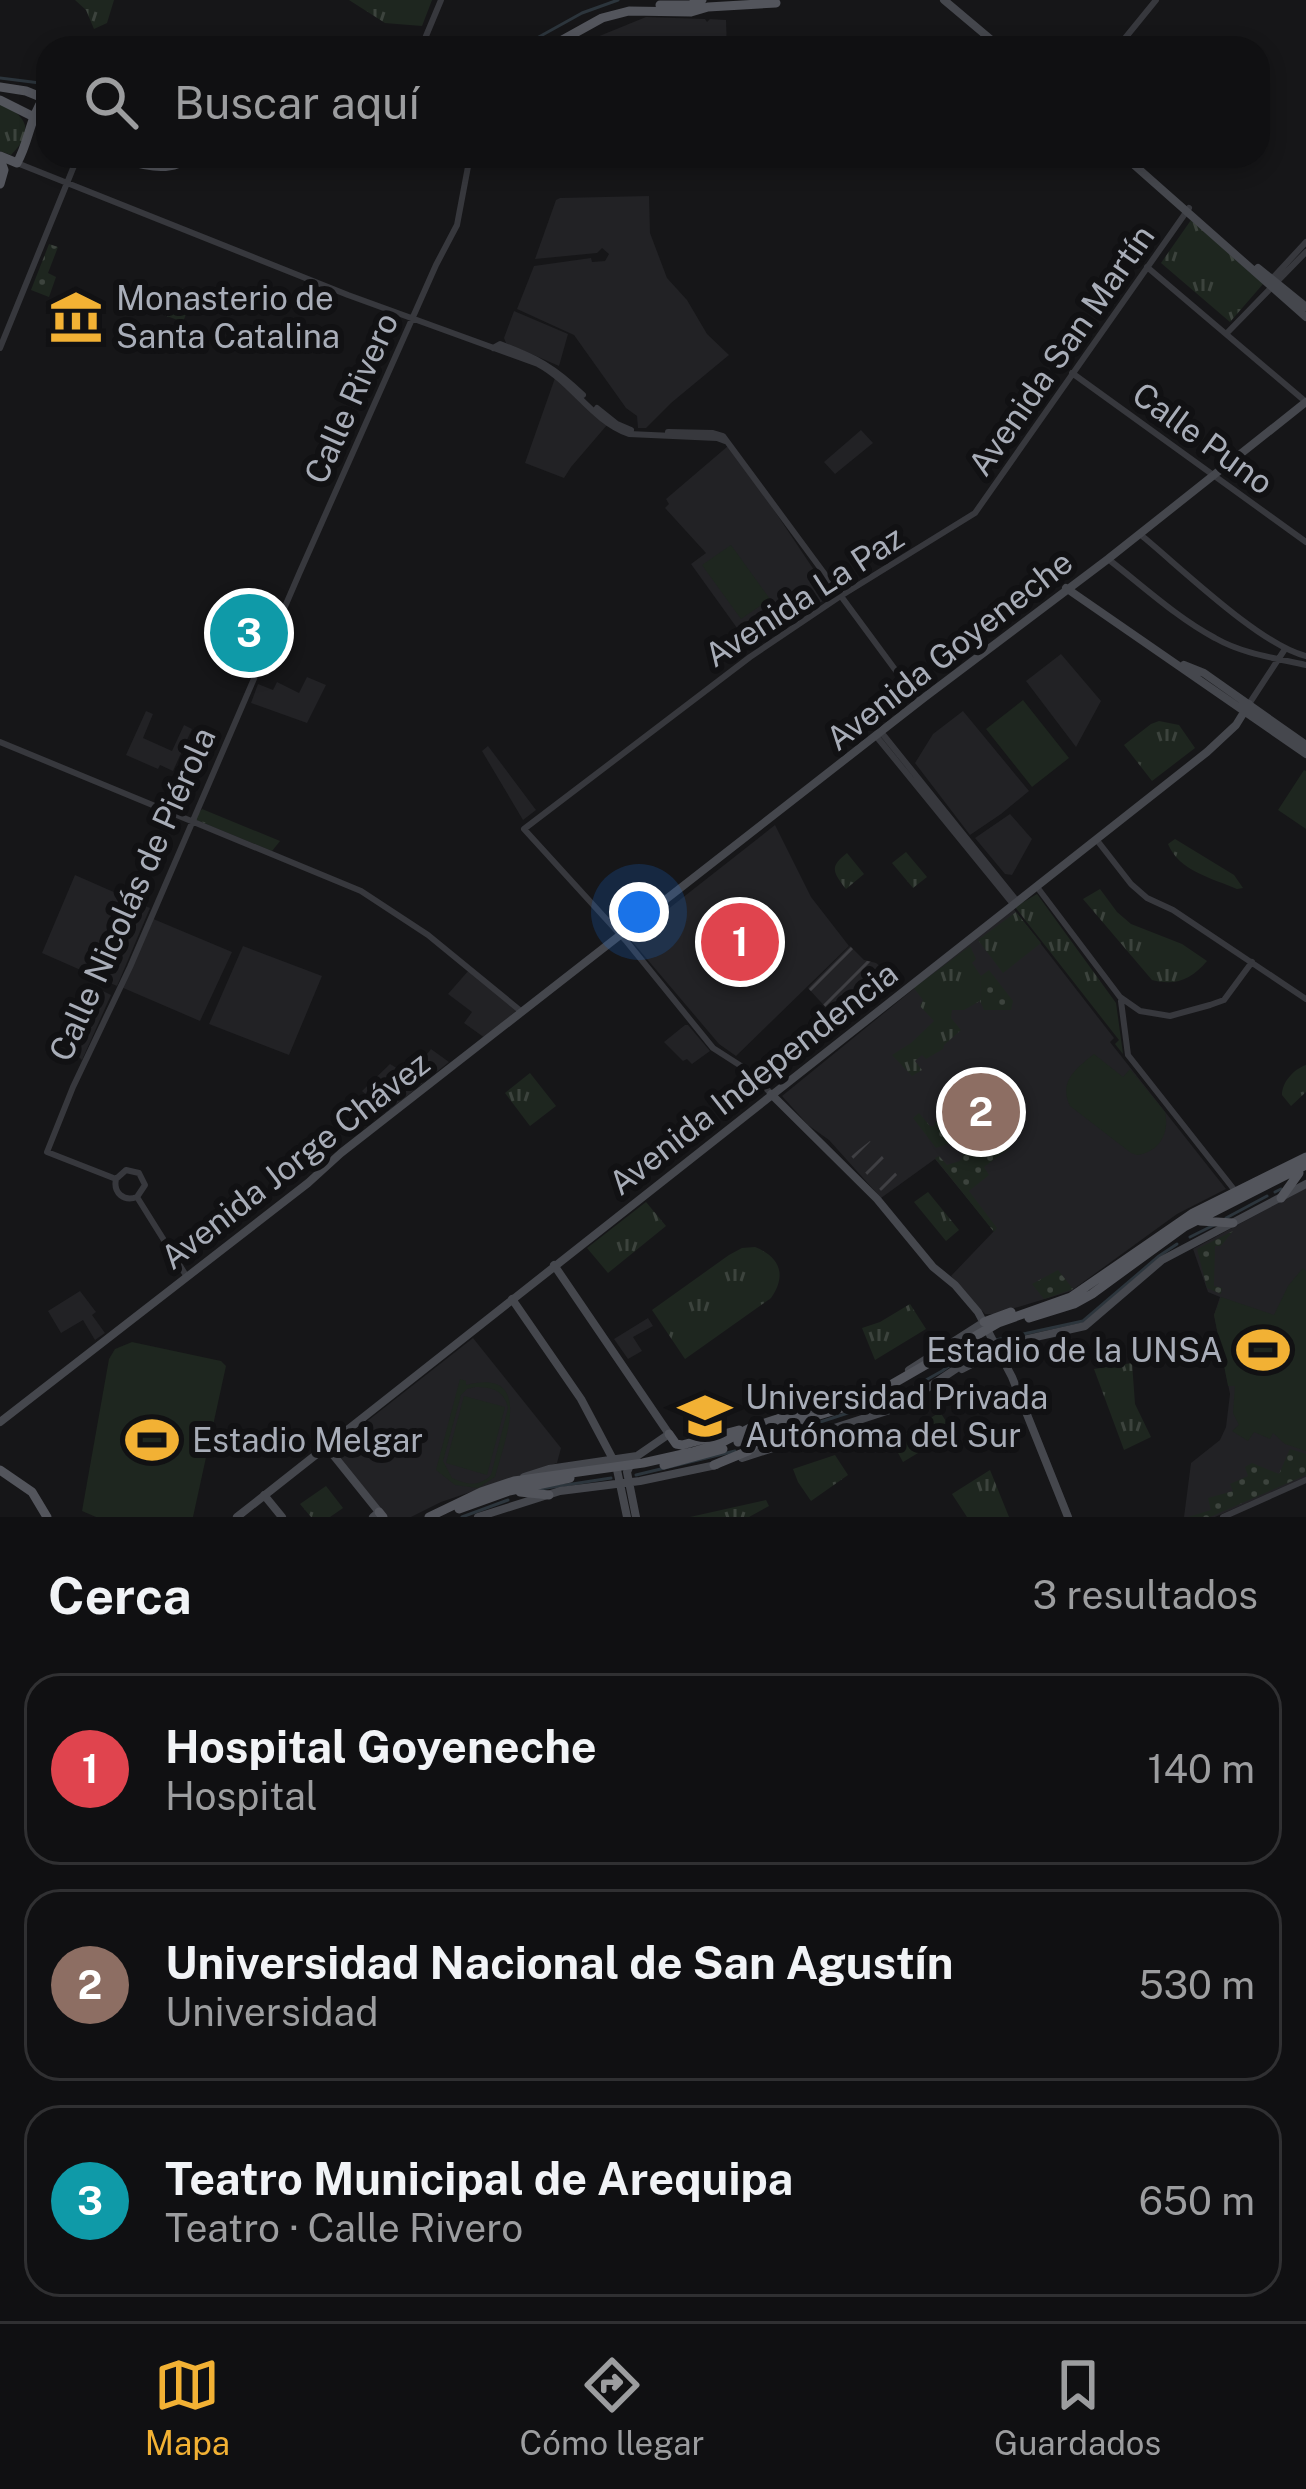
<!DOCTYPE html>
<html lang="es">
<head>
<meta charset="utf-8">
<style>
  :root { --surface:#101012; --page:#19191b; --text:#f1f3f6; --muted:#9c9d9f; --line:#303032; --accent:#f2b134 }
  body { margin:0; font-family:"Public Sans",sans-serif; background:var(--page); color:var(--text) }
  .you { position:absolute; left:639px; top:912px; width:42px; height:42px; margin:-30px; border:9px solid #fff; border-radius:50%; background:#1a73e8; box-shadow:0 0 0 18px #1a73e833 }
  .badge { display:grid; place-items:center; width:78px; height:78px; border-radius:50%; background:var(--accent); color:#fff; font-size:39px; font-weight:700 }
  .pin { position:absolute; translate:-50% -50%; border:6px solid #fff; box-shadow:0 3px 12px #0006 }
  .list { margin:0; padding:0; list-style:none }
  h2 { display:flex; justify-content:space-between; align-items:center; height:156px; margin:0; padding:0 48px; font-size:51px }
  h2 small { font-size:39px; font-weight:400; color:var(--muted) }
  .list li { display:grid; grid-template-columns:78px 1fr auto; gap:36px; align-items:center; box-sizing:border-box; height:192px; margin:0 24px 24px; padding:0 24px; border:3px solid var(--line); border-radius:36px }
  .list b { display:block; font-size:45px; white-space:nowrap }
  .list p { margin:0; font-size:39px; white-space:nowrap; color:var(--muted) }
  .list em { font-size:39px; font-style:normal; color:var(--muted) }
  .icon { flex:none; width:66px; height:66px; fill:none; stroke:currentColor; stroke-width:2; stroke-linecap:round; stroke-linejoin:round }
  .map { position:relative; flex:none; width:1306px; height:1517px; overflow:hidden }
  .search { position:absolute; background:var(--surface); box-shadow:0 6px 18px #0003; left:36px; right:36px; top:36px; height:132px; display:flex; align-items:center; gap:30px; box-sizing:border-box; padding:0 42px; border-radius:36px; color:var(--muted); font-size:45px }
  .sheet { height:804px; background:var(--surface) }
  nav { display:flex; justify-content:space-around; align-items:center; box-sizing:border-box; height:168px; border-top:3px solid var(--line); background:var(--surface); font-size:33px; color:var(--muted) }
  nav a { display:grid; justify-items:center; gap:6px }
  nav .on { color:var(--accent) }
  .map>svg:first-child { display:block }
  .built { fill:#222225 }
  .industrial { fill:url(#industrial-furrows) }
  .grass { fill:url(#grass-dots) }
  .park { fill:url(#park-tufts) }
  .pitch { fill:#1e261f; fill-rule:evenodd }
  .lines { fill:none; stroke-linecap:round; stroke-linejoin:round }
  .stream { stroke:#2c353c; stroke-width:3 }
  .tertiary { stroke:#37383d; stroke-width:6 }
  .secondary { stroke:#45474d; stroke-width:8 }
  .primary { stroke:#53555c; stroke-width:9 }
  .labels { text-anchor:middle; stroke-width:12; stroke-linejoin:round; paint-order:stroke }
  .poi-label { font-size:33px; fill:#a8adb8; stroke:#111113; text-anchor:start }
  .street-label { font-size:33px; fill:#a8adb8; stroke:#111113 }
</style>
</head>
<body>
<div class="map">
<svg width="1306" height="1517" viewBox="0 0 1306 1517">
  <defs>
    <pattern id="industrial-furrows" width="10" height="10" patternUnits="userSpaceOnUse" patternTransform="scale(3)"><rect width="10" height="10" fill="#222225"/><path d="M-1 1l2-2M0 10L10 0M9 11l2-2" fill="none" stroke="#3f3f43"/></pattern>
    <pattern id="grass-dots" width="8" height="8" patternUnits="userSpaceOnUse" patternTransform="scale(3)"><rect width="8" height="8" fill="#1e261f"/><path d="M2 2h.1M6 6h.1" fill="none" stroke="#3c433d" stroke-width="1.8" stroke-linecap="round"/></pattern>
    <pattern id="park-tufts" width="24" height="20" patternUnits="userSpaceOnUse" patternTransform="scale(3)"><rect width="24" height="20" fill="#1e261f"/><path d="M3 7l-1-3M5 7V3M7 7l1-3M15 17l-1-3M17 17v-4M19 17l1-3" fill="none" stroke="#3c433d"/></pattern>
  </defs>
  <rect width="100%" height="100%" fill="#161618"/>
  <!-- built -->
  <path class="built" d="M646 17 705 19 707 22 710 19 726 20 727 48H570Z
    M649 196 650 233 667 278 687 300 707 334 729 355 671 403 646 428H638L637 416 626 408 574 335 517 309 534 266 591 258 592 262 605 261 609 254 602 248 597 253 535 259 556 200 560 198Z
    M514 311 568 334 559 366 506 343 504 338Z
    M555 378 607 425 571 467 564 478 525 463Z
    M861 430 873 443 835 474 824 462Z
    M728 446 760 489 818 576 810 582 823 601 815 605 801 587 737 628 691 564 706 553 665 508 669 504 666 499Z
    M1061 654 1101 701 1076 747 1026 681Z
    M307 677 326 685 307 723 251 703 258 684 273 690 277 682 299 693Z
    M146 711 153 714 143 738 172 751 184 725 192 729 173 771 160 765 158 769 126 755Z
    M963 711 1029 791 1001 814 970 835 915 763 933 734Z
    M488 746 536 810 523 820 482 751Z
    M1010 814 1032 839 1012 875 1005 874 975 838Z
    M775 825 811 897 849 946 736 1056 719 1044 630 939Z
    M75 875 150 908 117 986 42 953Z
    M1013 908 1114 1038 1110 1042 1226 1189 1177 1214 1071 1291 995 1314H985L951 1276 994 1231 935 1159 881 1198 829 1140 808 1125 782 1096Z
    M151 918 232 952 200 1021 121 987Z
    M243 946 322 976 289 1055 209 1024Z
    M469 970 517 1010 485 1038 464 1023 472 1012 448 994Z
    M103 991 111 995 82 1060 75 1053Z
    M685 1025H688L710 1051 692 1064 687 1059 683 1061 664 1042Z
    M431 1049 449 1062 386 1113 362 1091 390 1064 410 1076Z
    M1306 1188V1477L1215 1517H1184L1191 1463 1220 1440 1226 1427 1230 1394 1214 1315 1220 1297 1208 1292 1193 1249Z
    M80 1291 96 1312 92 1315 105 1333 95 1340 83 1320 61 1333 48 1311Z
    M648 1318 653 1326 633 1337 642 1351 628 1359 614 1339Z
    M473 1338 561 1448 557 1463 441 1502 411 1517H387L333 1448Z"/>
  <!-- industrial -->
  <path class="industrial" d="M850 946 864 960 876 963 897 981 842 1025 808 988Z
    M870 1141 901 1180 881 1191 851 1156Z"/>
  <!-- grass -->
  <path class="grass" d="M49 244 58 247 48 273 56 277 49 297 31 290Z
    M989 970 1013 1001 1011 1010H984L980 1001 981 976Z
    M919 1113 930 1126H935L934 1124 939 1119 952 1131 958 1126 968 1138 962 1142 960 1140 936 1148 913 1118Z
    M996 1133 1010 1148 984 1167 989 1175 969 1191 997 1228 994 1232 935 1158 939 1156 947 1165 960 1161 964 1154 962 1148 965 1146 975 1152 988 1141 987 1138Z
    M1233 1231 1221 1246H1215L1214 1286 1222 1288 1221 1294 1207 1288 1197 1249Z
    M1058 1270 1073 1289 1044 1299 1032 1284Z
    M1290 1449 1306 1454V1475L1210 1517H1188L1211 1510 1208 1498 1233 1491 1230 1484 1248 1476 1245 1467 1252 1463 1279 1474Z"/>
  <!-- park -->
  <path class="park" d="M75 0H114L107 23 94 29 86 10Z
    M349 0H432L422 26 385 23Z
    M0 103C28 117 35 131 11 155L0 151Z
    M1191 220 1263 284 1230 322 1161 263Z
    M176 286 194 293 183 322 164 315Z
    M1159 721 1179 725 1195 748 1152 781 1124 745 1151 724Z
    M202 809 280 841 272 851 194 819Z
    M1175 839 1234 875 1243 888 1237 889C1212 878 1179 871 1168 844Z
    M906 852 927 877 913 888 892 863Z
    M847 853 864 874 846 889C833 872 829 867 847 853Z
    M1100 889 1117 912 1131 924 1182 944 1207 961C1191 980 1175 986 1152 980L1083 899Z
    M1037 894 1116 1003 1123 1054 1115 1044 1119 1040 1015 907Z
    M1016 912 1041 943 1003 973 978 940Z
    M970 946 976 959 972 963 981 976 980 1001 964 1010H952L951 1018 961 1030 944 1045 943 1049 926 1059 922 1055 915 1061 922 1070 912 1076 892 1055 911 1043 934 1021 920 1006 923 1000 914 988Z
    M1306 1065V1092L1291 1106 1282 1095C1282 1082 1294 1069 1306 1065Z
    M530 1073 556 1106 530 1126 505 1093Z
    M928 1192 959 1230 946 1241 914 1202Z
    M646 1202 666 1226 608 1273 587 1248Z
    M755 1247C780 1257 787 1275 771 1298L685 1359 652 1310 729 1255 742 1248Z
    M910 1304 926 1329 875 1360 862 1328 880 1322Z
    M1132 1363 1135 1404 1151 1437 1124 1450 1094 1369Z
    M940 1412 953 1432 903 1462 890 1438 907 1433Z
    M835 1455 848 1475 811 1501 798 1482 793 1469Z
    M990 1470 1009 1517H967L952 1494Z
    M326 1486 343 1508 330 1517H311L300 1504Z
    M766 1500 769 1506 749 1517H690Z"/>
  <!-- pitch -->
  <path class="pitch" d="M731 545 770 599 741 619 702 565Z
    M1023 700 1069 758 1032 787 986 729Z
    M1304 770 1306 771V829L1278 810Z
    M1094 1054 1123 1077 1130 1069 1165 1112C1170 1133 1159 1152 1137 1155L1131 1153 1070 1106C1058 1081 1077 1068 1094 1054Z
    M1303 1268 1306 1271V1451L1285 1444 1273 1433 1270 1439 1254 1432 1248 1441 1232 1431 1239 1425 1233 1413 1235 1386H1228L1214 1315 1221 1297 1274 1315 1288 1286Z
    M132 1342 221 1361 226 1366 193 1517H96L82 1511 109 1359 115 1349Z
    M460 1379 466 1381V1385C536 1367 504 1442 495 1477L478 1488 455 1485 436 1470ZM475 1387C492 1387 504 1390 508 1408L491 1475C479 1487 467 1485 452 1478L443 1461 461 1395 467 1389Z
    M464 1396 505 1407 487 1475 446 1463Z"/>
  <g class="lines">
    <!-- stream -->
    <path class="stream" d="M362 48 411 41 437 48
      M519 48 582 13 618 0
      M0 78 48 84
      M1275 1192 1281 1189
      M1226 1218 1267 1196
      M1190 1237 1214 1225
      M771 1438 894 1398 942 1371 982 1343 1083 1321 1159 1256 1177 1244
      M636 1475 735 1451
      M540 1489 611 1478
      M462 1517 508 1500"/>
    <!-- tertiary -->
    <path class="tertiary" d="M421 48 441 0
      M1117 48 1156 0
      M17 163 348 295 538 364C572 382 592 421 629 434L717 438 725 441
      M1147 267 1306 402
      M1270 281 1306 242
      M1226 334 1306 252
      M0 348 78 156
      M493 348 500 344C537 358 554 367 583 395
      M1072 373 1306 542
      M597 408 617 424 631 430
      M668 432 713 433 723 436 919 702
      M1141 535C1180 567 1260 645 1306 656
      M1108 559C1143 586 1176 617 1215 638 1243 654 1275 658 1306 665
      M1249 704 1285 649
      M881 732 1017 901
      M876 736 1013 904
      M0 742 361 891 428 935 522 1012
      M1096 839 1131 884 1147 898 1173 910 1306 999
      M1037 887 1120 997 1140 1011 1170 1016 1210 1005 1224 1000 1252 962
      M1121 1001 1128 1055 1236 1192
      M771 1094 755 1075 713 1048 627 942 524 829 750 657 839 597 975 513 1189 208
      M116 1179 47 1152 73 1087 130 967 299 574 436 265 457 225 470 156
      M116 1179 126 1170 139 1173 145 1185 137 1197
      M116 1179C113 1193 124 1202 137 1197
      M137 1197 187 1277
      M1223 1517 1306 1480"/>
    <!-- secondary -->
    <path class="secondary" d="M944 0 1001 48
      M1124 156 1306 317
      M1258 268 1306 307
      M1066 588 1306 754
      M1184 665 1204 673 1306 745
      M771 1094 877 1199 933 1267 955 1285 978 1312 1012 1377 1068 1517
      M512 1299 581 1399 598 1431 616 1465 627 1517
      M1006 1358 1007 1349 1029 1341
      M962 1369 985 1357 998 1358
      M909 1370 984 1322
      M0 1422 308 1183 341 1153 925 697 1108 559 1306 402
      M326 1446 379 1512 373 1517
      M742 1458 899 1407 987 1348 1085 1326 1162 1260 1306 1184
      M632 1461 627 1472 636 1517
      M524 1477 549 1469 637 1456 669 1434 554 1265
      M264 1495 282 1517
      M237 1517 1207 752 1236 725 1249 704
      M478 1517 560 1491 640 1481 716 1465"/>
    <!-- primary -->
    <path class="primary" d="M660 5H690L702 0
      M548 48 602 18 629 11 691 12 708 7 776 3
      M0 87 26 91 48 100
      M0 100 48 124
      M0 156 17 163C29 142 30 117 44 98
      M114 156C137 164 171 175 190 156
      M0 159 4 170 0 184
      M1281 1198 1299 1173
      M1200 1221 1233 1223
      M1029 1318 1074 1304 1092 1294 1184 1227 1306 1165
      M984 1322 1011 1312
      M669 1434 676 1444 682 1445 739 1430
      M738 1442 766 1431 859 1403
      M664 1465 723 1449
      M714 1465 748 1451 771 1431
      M0 1470 32 1492 47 1517
      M520 1492 549 1495
      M459 1509 509 1491 570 1478
      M379 1512 383 1517
      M429 1517 481 1492 514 1481 643 1463 692 1452 719 1444 750 1428 817 1406 882 1390 998 1323 1071 1297 1193 1213 1306 1157"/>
  </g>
  <!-- icons -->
  <defs>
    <g id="museum-bare" transform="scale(4.14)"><path d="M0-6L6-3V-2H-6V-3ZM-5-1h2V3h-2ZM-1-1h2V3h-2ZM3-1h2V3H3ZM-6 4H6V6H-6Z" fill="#f2b134" stroke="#111113" stroke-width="2.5" paint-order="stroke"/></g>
    <g id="stadium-bare" transform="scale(4.14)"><path d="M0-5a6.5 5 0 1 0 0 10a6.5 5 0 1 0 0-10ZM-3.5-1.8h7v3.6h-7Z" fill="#f2b134" stroke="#111113" stroke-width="2.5" paint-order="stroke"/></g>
    <g id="university-bare" transform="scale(4.14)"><path d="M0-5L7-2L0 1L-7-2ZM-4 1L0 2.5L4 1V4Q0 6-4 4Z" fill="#f2b134" stroke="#111113" stroke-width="2.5" paint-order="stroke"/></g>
  </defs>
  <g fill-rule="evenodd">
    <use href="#museum-bare" x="76" y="317"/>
    <use href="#stadium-bare" x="1263" y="1350"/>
    <use href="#university-bare" x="705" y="1416"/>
    <use href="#stadium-bare" x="152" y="1440"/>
  </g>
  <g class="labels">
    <!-- poi labels -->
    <g class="poi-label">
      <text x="116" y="310">Monasterio de<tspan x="116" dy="38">Santa Catalina</tspan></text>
      <text x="1223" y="1362" text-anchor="end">Estadio de la UNSA</text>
      <text x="745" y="1409">Universidad Privada<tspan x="745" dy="38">Autónoma del Sur</tspan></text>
      <text x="192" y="1452">Estadio Melgar</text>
    </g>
    <!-- street labels -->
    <g class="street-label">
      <text transform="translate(1061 350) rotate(-55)" y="12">Avenida San Martín</text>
      <text transform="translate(351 398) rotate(-66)" y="12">Calle Rivero</text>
      <text transform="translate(1203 438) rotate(36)" y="12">Calle Puno</text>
      <text transform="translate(804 596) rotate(-33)" y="12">Avenida La Paz</text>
      <text transform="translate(949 650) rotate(-38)" y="12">Avenida Goyeneche</text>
      <text transform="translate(132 894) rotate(-66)" y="12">Calle Nicolás de Piérola</text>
      <text transform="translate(753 1078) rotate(-38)" y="12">Avenida Independencia</text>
      <text transform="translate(295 1160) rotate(-38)" y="12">Avenida Jorge Chávez</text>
    </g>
  </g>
</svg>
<div class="you"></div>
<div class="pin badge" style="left:740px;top:942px;background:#e0444e">1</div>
<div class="pin badge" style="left:981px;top:1112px;background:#8d6e63">2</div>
<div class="pin badge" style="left:249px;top:633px;background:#0f9aa8">3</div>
<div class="search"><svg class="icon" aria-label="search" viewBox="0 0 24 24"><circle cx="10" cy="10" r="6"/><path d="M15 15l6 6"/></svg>Buscar aquí</div>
</div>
<section class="sheet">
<h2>Cerca<small>3 resultados</small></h2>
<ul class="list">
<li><span class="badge" style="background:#e0444e">1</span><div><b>Hospital Goyeneche</b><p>Hospital</p></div><em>140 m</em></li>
<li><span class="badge" style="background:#8d6e63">2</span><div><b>Universidad Nacional de San Agustín</b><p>Universidad</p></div><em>530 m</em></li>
<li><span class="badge" style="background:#0f9aa8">3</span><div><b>Teatro Municipal de Arequipa</b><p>Teatro · Calle Rivero</p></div><em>650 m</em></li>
</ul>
</section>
<nav>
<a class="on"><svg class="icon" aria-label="map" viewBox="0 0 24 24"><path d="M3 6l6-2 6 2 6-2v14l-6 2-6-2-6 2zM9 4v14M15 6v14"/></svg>Mapa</a>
<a><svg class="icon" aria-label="directions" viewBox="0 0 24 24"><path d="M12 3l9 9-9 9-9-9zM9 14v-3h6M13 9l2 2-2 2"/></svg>Cómo llegar</a>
<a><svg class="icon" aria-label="saved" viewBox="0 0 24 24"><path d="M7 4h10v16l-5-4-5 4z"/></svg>Guardados</a>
</nav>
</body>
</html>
